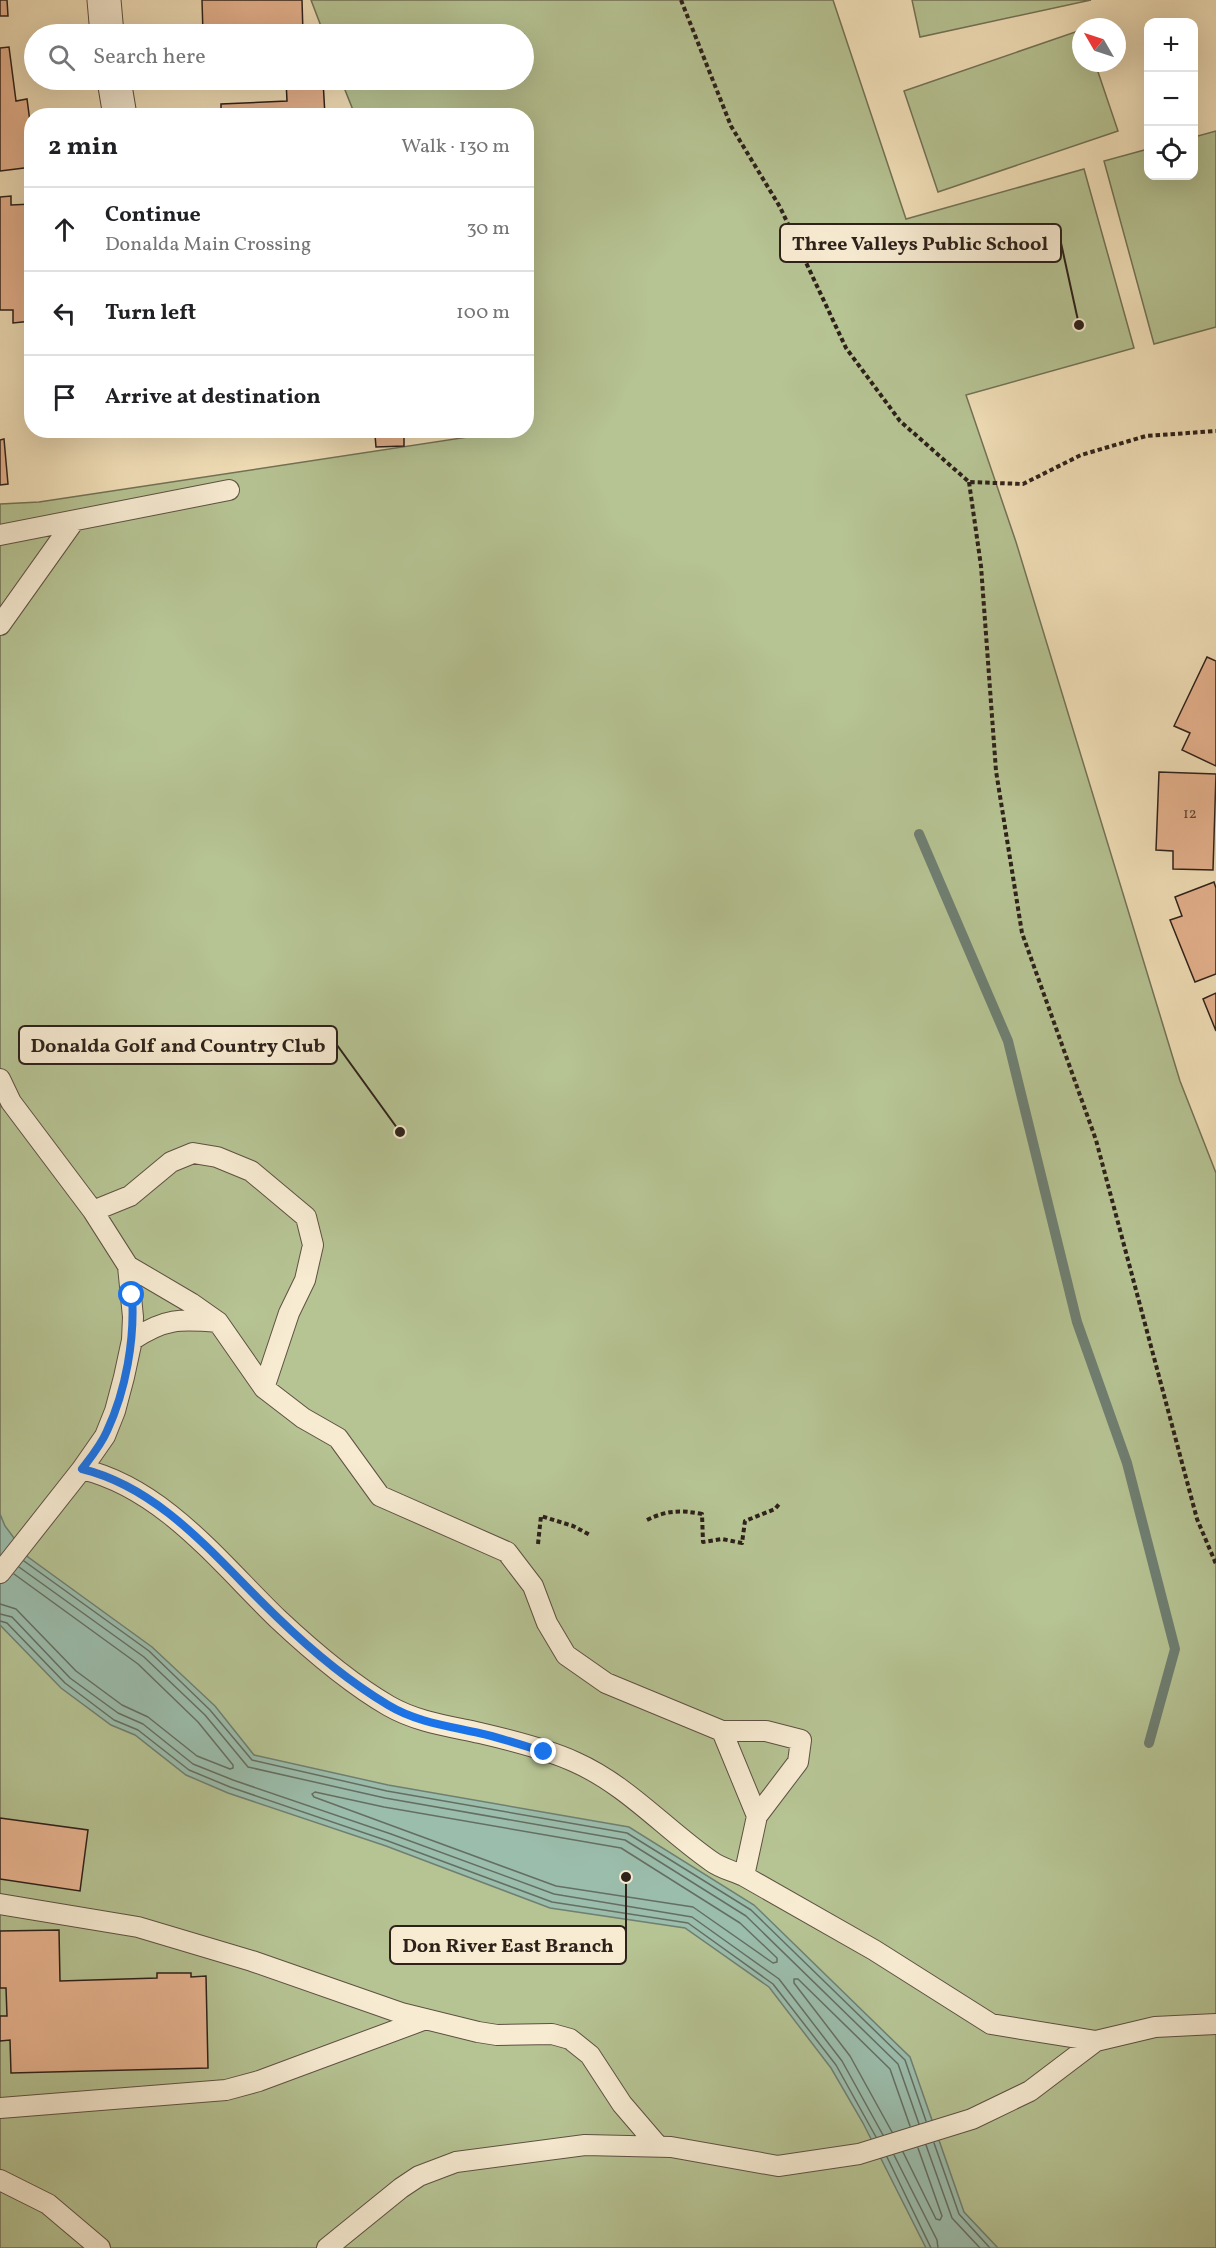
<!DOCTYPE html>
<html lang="en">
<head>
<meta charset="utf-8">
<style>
  :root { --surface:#fff; --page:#f6f6f6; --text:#202124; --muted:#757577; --line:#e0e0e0 }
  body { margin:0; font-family:Vollkorn,serif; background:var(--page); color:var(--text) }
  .controls { position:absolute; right:18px; top:18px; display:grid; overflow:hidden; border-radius:12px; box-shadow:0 6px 24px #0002 }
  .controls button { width:54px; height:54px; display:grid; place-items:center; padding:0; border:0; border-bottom:2px solid var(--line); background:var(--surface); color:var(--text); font:30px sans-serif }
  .compass { position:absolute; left:1072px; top:18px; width:54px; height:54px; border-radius:50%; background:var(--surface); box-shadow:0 6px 24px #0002; rotate:309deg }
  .stop { position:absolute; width:18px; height:18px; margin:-14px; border:4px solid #1a73e8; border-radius:50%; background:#fff }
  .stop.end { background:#1a73e8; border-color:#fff; box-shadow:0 2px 6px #0008 }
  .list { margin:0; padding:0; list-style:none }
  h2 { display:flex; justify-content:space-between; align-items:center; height:78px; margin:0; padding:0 24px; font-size:26px }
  h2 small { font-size:20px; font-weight:400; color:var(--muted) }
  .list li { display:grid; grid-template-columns:39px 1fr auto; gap:18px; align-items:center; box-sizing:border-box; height:84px; padding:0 24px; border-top:2px solid var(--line) }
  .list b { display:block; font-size:22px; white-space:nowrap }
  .list p { margin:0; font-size:20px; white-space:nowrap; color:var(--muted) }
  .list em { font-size:20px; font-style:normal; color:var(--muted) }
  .icon { flex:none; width:33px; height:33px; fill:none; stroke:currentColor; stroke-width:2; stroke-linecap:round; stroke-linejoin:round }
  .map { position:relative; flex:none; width:1216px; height:2248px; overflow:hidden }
  .search { position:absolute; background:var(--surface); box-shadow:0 6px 24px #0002; left:24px; top:24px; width:510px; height:66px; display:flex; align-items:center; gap:15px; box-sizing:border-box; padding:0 21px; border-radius:33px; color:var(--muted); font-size:22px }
  .panel { position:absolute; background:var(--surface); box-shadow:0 6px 24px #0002; left:24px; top:108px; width:510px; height:330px; border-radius:24px }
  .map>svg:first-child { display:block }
  .green { fill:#b6c393; stroke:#727256; stroke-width:1.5 }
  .water { fill:#9bbdac; stroke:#6f7f72; stroke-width:1.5 }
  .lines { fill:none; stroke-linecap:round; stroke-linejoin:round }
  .shore { stroke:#646f63; stroke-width:1.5 }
  .stream { stroke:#6f7f72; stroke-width:10 }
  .building { fill:#e6b38f; stroke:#2d211a; stroke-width:1.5 }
  .service-casing { stroke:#5e5142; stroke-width:22 }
  .minor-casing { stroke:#5e5142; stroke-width:35 }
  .path { stroke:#2d211a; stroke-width:4; stroke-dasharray:4.5 3; stroke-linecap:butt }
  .service { stroke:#f7ebd2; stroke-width:20 }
  .minor { stroke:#f7ebd2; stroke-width:33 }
  .route { stroke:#1a73e8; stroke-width:8 }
  .labels { text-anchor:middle; stroke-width:5; stroke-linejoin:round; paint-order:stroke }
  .number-label { font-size:15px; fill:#5b4637 }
  .leader { fill:none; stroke:#2d211a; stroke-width:2 }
  .callout-dot { fill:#2d211a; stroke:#f7ebd2; stroke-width:2 }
  .callout { fill:#f7ebd2; stroke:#2d211a; stroke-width:2 }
  .callout-label { font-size:20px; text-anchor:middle; font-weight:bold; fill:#2d211a }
</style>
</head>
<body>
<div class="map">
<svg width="1216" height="2248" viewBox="0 0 1216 2248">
  <rect width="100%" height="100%" fill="#f2e0b9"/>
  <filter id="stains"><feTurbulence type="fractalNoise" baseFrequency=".00333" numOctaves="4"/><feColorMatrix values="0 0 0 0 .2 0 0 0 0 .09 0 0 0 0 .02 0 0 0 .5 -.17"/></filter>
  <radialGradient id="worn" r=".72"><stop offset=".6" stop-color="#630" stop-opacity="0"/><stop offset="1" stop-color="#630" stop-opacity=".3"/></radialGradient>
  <!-- green -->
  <path class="green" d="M311 0H833L906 219 1084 169 1134 348 966 395 1016 542 1180 1081 1216 1173V2248H0V504L39 502 475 436 473 431 526 430V116L355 115 341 80H524V34H324Z
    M912 0H1091L920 37Z
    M1081 30V63H1095L1118 131 938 192 904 91Z
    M1216 131V327L1154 344 1104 161 1148 149V176H1194V137Z"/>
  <!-- water -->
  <path class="water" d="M0 1514 5 1526 28 1557 152 1647 215 1706 254 1755 388 1785 629 1827 754 1905 910 2057 964 2212 998 2248H926L863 2123 831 2068 769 1987 685 1928 550 1908 386 1846 228 1793 186 1775 135 1735 111 1725 61 1688 0 1625Z"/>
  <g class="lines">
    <!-- shore -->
    <path class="shore" d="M24 1561 149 1651 210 1710 252 1760 387 1791 627 1833 751 1910 905 2060 926 2121
      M19 1567 144 1657 205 1715 248 1767 385 1798 625 1840 746 1916 898 2064 919 2124
      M0 1604 16 1609 76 1671 122 1705 148 1717 197 1756 230 1769 233 1768V1765L198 1722 138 1664 14 1574
      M0 1614 12 1617 70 1678 118 1713 143 1724 193 1764 233 1780 391 1834 554 1894 692 1917 779 1979 842 2061 883 2135
      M0 1621 7 1623 65 1683 114 1720 138 1730 189 1770 230 1787 388 1841 552 1902 688 1923 773 1984 836 2065 876 2137
      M315 1792 384 1807 621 1848 740 1923 777 1958V1962L773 1963 693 1907 556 1886 314 1797 312 1794Z
      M892 2132 850 2056 794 1983V1979H798L890 2069 910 2126
      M934 2143 959 2214 990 2248
      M926 2145 952 2218 980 2248
      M903 2152 936 2219 940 2220 942 2216 918 2148
      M894 2155 937 2240 938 2248
      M887 2157 931 2248"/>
    <!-- stream -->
    <path class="stream" d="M919 834 1008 1041 1077 1322 1127 1463 1175 1649 1149 1743"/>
  </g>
  <!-- building -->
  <path class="building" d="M0 0H7L8 16H0Z
    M202 0H302L303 34H203Z
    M9 47 16 101 27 99 32 137V167L0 171V48Z
    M286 80H323L325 116H221V104L287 101Z
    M11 196V205L32 204V321L13 323V310H0V197Z
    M348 430H404V446L376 447 375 435 348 436Z
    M4 439 8 484 0 485V440Z
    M1207 657 1216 661V766L1182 750 1190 733 1174 726Z
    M1159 772 1216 774 1213 870 1173 869V851L1156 850Z
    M1214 882 1216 888V974L1195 982 1170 920 1182 916 1175 897Z
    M1216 993V1031L1203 999Z
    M0 1818 88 1830 80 1891 0 1879Z
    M59 1930 60 1981 157 1978V1973H191V1977L206 1976 208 2068 11 2073 10 2040 0 2041V2016H7L6 1988H0V1931Z"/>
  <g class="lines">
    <!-- service casing -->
    <g class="service-casing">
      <path id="service" d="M0 535 229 490
        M0 625 74 521
        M0 1079 11 1102 93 1211 128 1266 133 1317 132 1340 124 1377 115 1411 105 1436 82 1469 0 1573
        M93 1211 130 1196 171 1162 193 1153 217 1157 251 1171 306 1217 313 1245 305 1280 289 1313 264 1388
        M128 1266 191 1303 218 1322 264 1388 303 1418 338 1438 380 1496 507 1552 533 1586 547 1623 566 1655 606 1683 722 1731H766L801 1740 798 1762 757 1816 722 1731
        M132 1340C165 1318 180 1319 218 1322
        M82 1469C164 1489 219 1562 278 1619 310 1649 351 1684 389 1706 417 1722 448 1726 480 1733 510 1740 547 1749 575 1762 627 1785 665 1829 711 1861 720 1868 733 1871 744 1876
        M757 1816 744 1876 874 1950 991 2024 1096 2041
        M0 1904 138 1927 252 1961 401 2013 478 2032 497 2035 552 2034 570 2039 590 2055 622 2104 658 2146
        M0 2108 226 2090 259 2081 426 2019
        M0 2180 48 2204 100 2248
        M327 2248 401 2188 419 2176 456 2162 585 2145 671 2147 778 2166 859 2154 972 2119 1030 2091 1096 2041 1155 2027 1216 2024"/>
    </g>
    <!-- minor casing -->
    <g class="minor-casing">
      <path id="minor" d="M104 0 107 34
        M114 80 120 116"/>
    </g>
    <!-- path -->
    <path class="path" d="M681 0 731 126 780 207 846 348 900 421 969 482 1023 484 1081 455 1146 436 1216 431
      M969 482 981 566 996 771 1022 933 1096 1140 1197 1519 1216 1564
      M647 1520C667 1510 681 1510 702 1514L703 1542 722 1539 742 1543 745 1521 775 1509 780 1503
      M538 1544 541 1516 573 1526 590 1535"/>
    <!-- service -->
    <use href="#service" class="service"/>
    <!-- minor -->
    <use href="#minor" class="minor"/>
  </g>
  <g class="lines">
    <!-- route -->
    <path class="route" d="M132 1295C135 1339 126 1390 107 1431 101 1445 91 1457 82 1469 164 1489 219 1562 278 1618 311 1650 348 1681 388 1705 416 1722 448 1726 479 1733 501 1738 522 1745 544 1752"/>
  </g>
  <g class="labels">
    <!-- number labels -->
    <g class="number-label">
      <text x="1190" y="818">12</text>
    </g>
  </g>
  <!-- callouts -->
  <path class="leader" d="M1079 325L1061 243M400 1132L337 1045M626 1877L626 1945"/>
  <g class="callout-dot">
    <circle cx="1079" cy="325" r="6"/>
    <circle cx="400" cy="1132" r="6"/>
    <circle cx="626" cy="1877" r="6"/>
  </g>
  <g class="callout">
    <rect x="780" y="224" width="281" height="38" rx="6"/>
    <rect x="19" y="1026" width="318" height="38" rx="6"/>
    <rect x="390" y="1926" width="236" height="38" rx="6"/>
  </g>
  <g class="callout-label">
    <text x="920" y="250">Three Valleys Public School</text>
    <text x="178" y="1052">Donalda Golf and Country Club</text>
    <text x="508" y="1952">Don River East Branch</text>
  </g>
  <rect width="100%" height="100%" filter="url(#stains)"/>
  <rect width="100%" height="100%" fill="url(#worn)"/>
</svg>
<div class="controls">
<button>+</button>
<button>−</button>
<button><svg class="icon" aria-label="locate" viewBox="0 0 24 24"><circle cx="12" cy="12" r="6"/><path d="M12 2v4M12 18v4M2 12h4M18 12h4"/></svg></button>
</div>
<svg class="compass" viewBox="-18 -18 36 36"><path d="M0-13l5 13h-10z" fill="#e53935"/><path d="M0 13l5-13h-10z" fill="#757577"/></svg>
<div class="stop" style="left:132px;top:1295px"></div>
<div class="stop end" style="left:544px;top:1752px"></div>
<div class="search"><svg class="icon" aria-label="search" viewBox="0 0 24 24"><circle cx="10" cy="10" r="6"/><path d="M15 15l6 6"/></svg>Search here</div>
<section class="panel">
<h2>2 min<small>Walk · 130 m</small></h2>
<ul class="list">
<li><svg class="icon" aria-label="ahead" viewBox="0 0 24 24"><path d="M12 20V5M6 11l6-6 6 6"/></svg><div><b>Continue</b><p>Donalda Main Crossing</p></div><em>30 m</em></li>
<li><svg class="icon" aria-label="left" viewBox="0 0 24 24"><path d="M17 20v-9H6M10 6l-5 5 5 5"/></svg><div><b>Turn left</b></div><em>100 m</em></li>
<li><svg class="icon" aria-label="arrive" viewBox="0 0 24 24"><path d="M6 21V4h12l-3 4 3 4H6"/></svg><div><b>Arrive at destination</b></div></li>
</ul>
</section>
</div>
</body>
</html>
